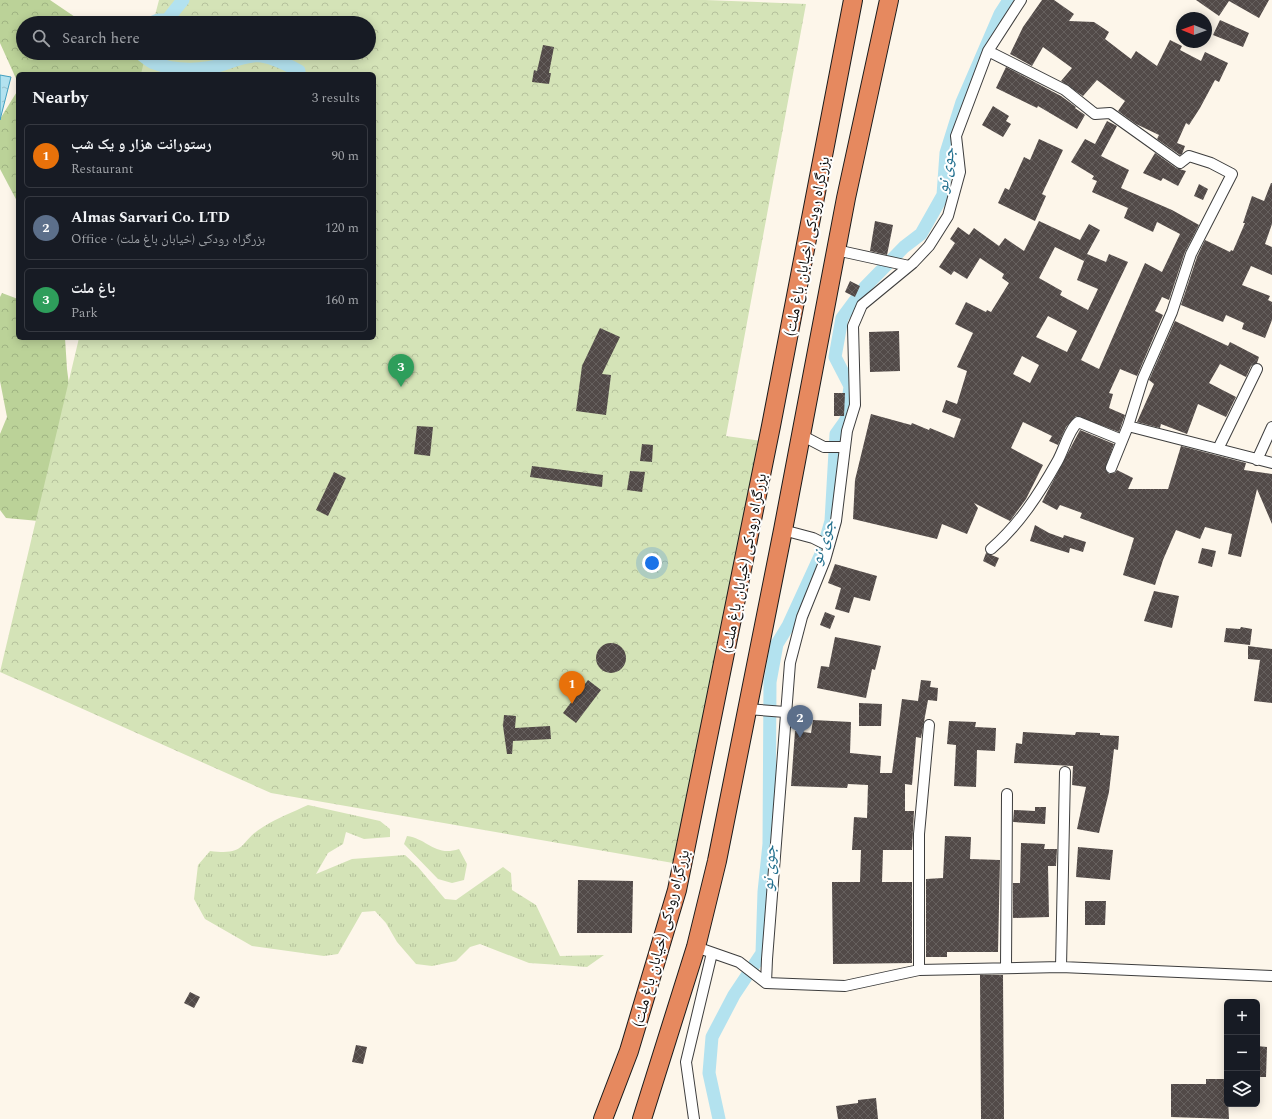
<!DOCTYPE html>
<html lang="en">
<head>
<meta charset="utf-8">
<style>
  :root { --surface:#171b24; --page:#242831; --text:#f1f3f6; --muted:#9ea1a6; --line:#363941; --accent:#d29ca8 }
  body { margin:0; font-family:Spectral,"Noto Naskh Arabic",serif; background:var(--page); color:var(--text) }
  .controls { position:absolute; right:12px; bottom:12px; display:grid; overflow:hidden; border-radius:6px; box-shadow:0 2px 10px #0003 }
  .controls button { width:36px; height:36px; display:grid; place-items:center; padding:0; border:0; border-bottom:1px solid var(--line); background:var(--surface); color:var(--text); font:20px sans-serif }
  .compass { position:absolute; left:1176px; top:12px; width:36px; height:36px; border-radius:50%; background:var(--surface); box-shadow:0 2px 10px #0003; rotate:271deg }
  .you { position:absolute; left:652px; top:563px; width:14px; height:14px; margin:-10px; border:3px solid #fff; border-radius:50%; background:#1a73e8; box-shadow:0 0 0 6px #1a73e833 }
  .badge { display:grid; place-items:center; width:26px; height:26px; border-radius:50%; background:var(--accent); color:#fff; font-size:13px; font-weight:700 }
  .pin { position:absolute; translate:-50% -33px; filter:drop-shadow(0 1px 2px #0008) }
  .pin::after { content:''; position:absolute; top:21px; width:14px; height:12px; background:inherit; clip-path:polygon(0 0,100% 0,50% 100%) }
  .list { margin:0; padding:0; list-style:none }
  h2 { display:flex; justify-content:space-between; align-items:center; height:52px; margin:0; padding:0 16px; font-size:17px }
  h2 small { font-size:13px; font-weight:400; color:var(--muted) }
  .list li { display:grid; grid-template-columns:26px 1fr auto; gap:12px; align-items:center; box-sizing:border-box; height:64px; margin:0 8px 8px; padding:0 8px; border:1px solid var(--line); border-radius:6px }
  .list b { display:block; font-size:15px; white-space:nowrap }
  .list p { margin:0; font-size:13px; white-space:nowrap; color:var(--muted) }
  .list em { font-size:13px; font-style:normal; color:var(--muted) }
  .icon { flex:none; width:22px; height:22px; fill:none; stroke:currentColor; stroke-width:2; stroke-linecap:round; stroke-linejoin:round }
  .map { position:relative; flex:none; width:1272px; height:1119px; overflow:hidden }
  .search { position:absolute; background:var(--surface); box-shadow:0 2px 10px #0003; left:16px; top:16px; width:360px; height:44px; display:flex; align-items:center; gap:10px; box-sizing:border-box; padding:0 14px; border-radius:22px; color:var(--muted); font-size:15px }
  .panel { position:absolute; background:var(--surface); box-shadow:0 2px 10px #0003; left:16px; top:72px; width:360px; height:268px; border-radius:6px }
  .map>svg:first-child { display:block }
  .grass { fill:url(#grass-tufts) }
  .forest { fill:url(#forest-crowns) }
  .park { fill:url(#park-crowns) }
  .water { fill:url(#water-ripples); stroke:#429fbf }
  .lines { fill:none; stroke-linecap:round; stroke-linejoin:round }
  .canal { stroke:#b3e2ef; stroke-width:13 }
  .building { fill:url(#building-cross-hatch); fill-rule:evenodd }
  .street-casing { stroke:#3d3d3d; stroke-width:12 }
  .highway-casing { stroke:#1b1b1b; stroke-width:20 }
  .street { stroke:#fff; stroke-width:10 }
  .highway { stroke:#e6895f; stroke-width:18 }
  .labels { text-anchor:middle; stroke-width:4; stroke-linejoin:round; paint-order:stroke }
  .street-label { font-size:16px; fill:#0a0a0a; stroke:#fff }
  .water-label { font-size:17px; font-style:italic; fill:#216f8e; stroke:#fff }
</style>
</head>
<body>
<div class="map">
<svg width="1272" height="1119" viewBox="0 0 1272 1119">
  <defs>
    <pattern id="grass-tufts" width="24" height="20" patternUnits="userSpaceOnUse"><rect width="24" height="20" fill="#d4e3b7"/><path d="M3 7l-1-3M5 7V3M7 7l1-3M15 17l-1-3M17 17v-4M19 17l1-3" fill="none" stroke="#b5c19c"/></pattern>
    <pattern id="forest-crowns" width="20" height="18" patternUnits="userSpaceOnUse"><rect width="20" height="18" fill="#bbd298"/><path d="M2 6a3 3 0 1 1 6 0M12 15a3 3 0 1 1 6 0" fill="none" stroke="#9fb382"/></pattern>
    <pattern id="park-crowns" width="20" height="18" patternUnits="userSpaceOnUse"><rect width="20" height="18" fill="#d4e3b7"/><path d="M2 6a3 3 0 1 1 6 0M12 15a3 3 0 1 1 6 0" fill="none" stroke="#b5c19c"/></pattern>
    <pattern id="water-ripples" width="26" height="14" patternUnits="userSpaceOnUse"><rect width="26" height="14" fill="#b3e2ef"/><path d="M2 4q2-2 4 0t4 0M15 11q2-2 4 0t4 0" fill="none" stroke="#99c1cc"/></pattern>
    <pattern id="building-cross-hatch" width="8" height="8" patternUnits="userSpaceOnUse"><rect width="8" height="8" fill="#524a48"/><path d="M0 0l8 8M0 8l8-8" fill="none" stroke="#66605e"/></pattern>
  </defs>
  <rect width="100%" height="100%" fill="#fdf6ea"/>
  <!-- grass -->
  <path class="grass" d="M308 805 380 821 390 829V837L364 839 346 832 343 844 328 853 316 874 352 859 405 855 418 867 445 899 456 900 503 867 511 873 512 890 536 905 560 956 604 955 587 967 560 965 529 963 480 944 470 947 456 961 432 966 416 964 397 942 386 923 375 911 362 912 338 954 324 956 252 946 205 919 194 899 198 865 210 851C248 856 238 842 263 827 277 818 293 812 308 805Z
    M407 836C428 839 435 857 459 849L467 864 464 880 452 883 438 879 404 844Z"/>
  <!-- forest -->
  <path class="forest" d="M0 0H50L78 19 97 23H23V53H187L339 74H18V83L0 43Z
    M18 90V203L0 169V119Z
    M2 293 18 299V338H65L67 369 77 448 39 521 6 518 0 510V434L7 417 0 381V297Z"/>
  <!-- park -->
  <path class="park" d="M159 0H705L806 4 726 436 762 441 673 863 271 793 0 672 79 338H374V74H141L146 53H369V23H153Z"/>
  <!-- water -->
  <path class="water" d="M0 75 11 77 0 120Z"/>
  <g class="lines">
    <!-- canal -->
    <path class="canal" d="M151 23 158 20H167L183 0
      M139 53C144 56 149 61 154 63 175 71 203 71 224 64 235 60 250 54 262 56 275 58 288 65 299 71V74
      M719 1119 709 1073 712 1037 734 995 762 953 764 892 769 844 770 682 777 644 788 626 822 552 831 521 836 434 846 420 850 386 835 357 842 318 865 287 904 247 921 234 943 195 946 153 962 102 1000 14 1009 0"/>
  </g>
  <!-- building -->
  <path class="building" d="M1042 0H1054L1074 14 1069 21 1094 22 1109 32 1105 39 1131 59 1136 51 1157 66 1170 40 1182 46 1180 50 1201 61 1205 52 1228 63 1219 82 1215 80 1200 108 1189 125 1186 123 1177 143 1185 146 1182 154 1180 155 1157 139 1159 135 1136 124 1118 111 1125 101 1097 80 1083 96 1061 81 1072 68 1043 47 1032 66 1010 54 1023 27Z
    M1196 0H1269L1259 18 1229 1 1219 16Z
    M1220 20 1249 33 1243 47 1213 35Z
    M543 45 554 47 549 73H551L549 84 532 82 534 70 537 71Z
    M1006 67 1061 96 1076 107 1075 108 1085 115 1077 129 1038 106 1037 108 996 88Z
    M993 106 1009 116 1006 121 1011 124 1003 137 982 125Z
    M1107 121 1117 126 1101 156 1129 170 1121 188 1172 210 1199 225 1185 252 1169 300 1162 297 1155 311 1163 315 1137 376 1120 369 1109 393 1113 394 1109 408 1125 415 1119 432 1076 416 1066 427 1058 445 1049 441 1052 436 1023 422 1011 448 1043 465 1026 499 1010 521 974 503 978 508 967 534 942 524 937 539 853 519 855 480 871 414 911 425 912 423 929 430 930 428 954 438 961 419 942 412 946 400 957 404 967 371 957 367 973 333 955 324 966 302 986 312 987 310 991 312 1009 283 1002 278 1004 274 980 258 967 279 954 271 951 275 939 267 955 243 950 239 958 227 969 235 974 228 999 246 1005 238 1024 251 1039 221 1080 240 1089 224 1100 230 1087 254 1106 262 1109 254 1128 262 1081 360 1099 369 1145 263 1162 272 1180 234 1157 222 1153 232 1124 218 1128 208 1092 192 1097 181 1092 179 1094 176 1071 162 1085 139 1095 144ZM1055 247 1084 261 1086 256 1077 280 1098 289 1088 310 1060 295 1062 291 1039 278ZM1048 316 1077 331 1067 352 1036 337ZM1022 356 1039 365 1030 383 1013 374Z
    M1039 139 1063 150 1042 194 1046 196 1035 221 998 203 1005 188 1009 190 1024 157 1030 160Z
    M1155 153 1176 168 1186 171 1178 186 1163 178 1161 181 1143 173Z
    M1271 183H1272V224L1265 244 1272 247V275L1251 266 1242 285 1270 296 1268 300 1272 302V320L1265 338 1242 329 1244 323 1226 315 1223 322 1181 305 1197 257 1205 240 1230 252 1231 250 1233 251 1245 223H1243L1252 196 1264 201Z
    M1199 184 1208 189 1203 200 1194 196Z
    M875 221 893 225 887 255 870 251Z
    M850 281 860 286 855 297 845 292Z
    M1175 321 1228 346 1230 342 1259 357 1257 363 1251 366 1246 377 1220 364 1209 383 1236 397 1226 417 1198 404 1187 434 1161 424 1160 428 1137 422 1154 384 1149 380Z
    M600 328 620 337 602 374 611 375 606 415 576 411 582 366Z
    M899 331 900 371 870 372 869 332Z
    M834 393H845L844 416H834Z
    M417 426 433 427 430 456 414 454Z
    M1080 430 1114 444 1105 469 1109 474 1115 473 1117 470 1133 478 1128 489H1168L1181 446 1246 463 1244 470 1272 474V524L1257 489 1241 557 1228 554 1232 534 1205 527 1200 539 1176 530 1163 560 1155 585 1123 575 1134 538 1080 518 1082 513 1060 505 1057 510 1042 502Z
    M642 444 653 445 652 462 640 461Z
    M532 466 603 475 602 487 530 477Z
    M630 471 645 472 642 492 627 490Z
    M334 472 346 478 328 516 316 510Z
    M1035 525 1049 533 1063 538 1064 535 1086 542 1083 552 1070 548 1069 553 1030 541Z
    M1202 548 1216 551 1212 567 1198 563Z
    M986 553 999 558 995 567 983 561Z
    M835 564 877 576 870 601 854 597 849 613 835 609 841 588 828 583Z
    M1154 591 1179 596 1172 628 1144 621Z
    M825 612 835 616 830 629 820 625Z
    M1241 627 1252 629 1250 645 1224 642 1226 628 1240 629Z
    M835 637 881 646 875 670 872 669 866 698 817 688 821 666 829 667Z
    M596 658a15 15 0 1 1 30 0a15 15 0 1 1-30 0Z
    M1248 646 1272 649V703L1254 701 1260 660 1248 659Z
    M588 680 601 690 576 723 563 713Z
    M921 680 931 681 930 687 938 688 937 701 928 700 921 738 916 737 912 785 905 784V811H914L912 850H883L882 882H912V963L833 964 832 882H860L861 850H852L854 817 867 818 868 785 848 784 847 788 791 786 795 731 811 733 813 720 851 722 850 753 881 756 880 773H892L902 699 918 701Z
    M859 703 882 704 881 726H859Z
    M504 715 516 716 515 728 550 726 551 739 513 741 512 754H507L503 726Z
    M949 721 976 722 975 727 996 728 995 751 977 750 976 787 954 786 956 745 947 744Z
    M1023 732 1075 735 1076 732 1100 733V735L1119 736 1118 750 1114 749 1109 792 1099 833 1077 829 1086 787 1072 785 1073 766 1014 763 1016 743 1022 744Z
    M1035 807H1046L1045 824 1013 822 1014 810 1035 811Z
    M945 836 971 837 970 859 1000 860 998 952H947V957H926V879L943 878Z
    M1021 843 1045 844 1044 849H1057L1056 866H1048L1049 917 1013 918V883H1020Z
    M1078 847 1113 850 1110 880 1076 877Z
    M578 880 633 881 632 933H577Z
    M1085 901H1106L1105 925H1085Z
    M980 975H1003L1004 1119H981Z
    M190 992 200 997 194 1008 184 1003Z
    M356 1045 367 1047 363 1064 352 1062Z
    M1257 1046 1267 1047 1266 1077H1257Z
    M1206 1079H1227L1229 1119 1171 1117V1084H1206Z
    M876 1098 878 1119H838L836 1106 858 1103V1100Z"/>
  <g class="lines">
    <!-- street casing -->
    <g class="street-casing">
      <path id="street" d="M988 51 1065 90 1095 114 1110 113 1180 163 1189 156 1211 163 1232 174 1191 254 1172 312 1143 378 1128 426 1272 463
        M836 250 909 266
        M801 435 824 447H845
        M1218 449 1257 369
        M1257 460 1272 427
        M1111 468 1128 426
        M783 530 813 538 829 546
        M991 549C1019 525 1039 494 1057 462 1064 450 1068 431 1078 422L1122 440
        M747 709 785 712
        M696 947 739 962 766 983 845 986 919 970 1061 967 1272 976
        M1061 967 1065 772
        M1006 968 1007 794
        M919 970V834L929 725
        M766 983 767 959 790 663 802 617 825 560 836 521 847 431 855 405 853 326 862 305 913 263 929 246 948 216 960 172 956 136 988 51 1021 0
        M694 1119 686 1062 712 953"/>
    </g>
    <!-- highway casing -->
    <g class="highway-casing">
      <path id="highway" d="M603 1119 629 1051 677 890 771 426 853 0
        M642 1119 696 947 717 861 783 530 846 198 889 0"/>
    </g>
    <!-- street -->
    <use href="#street" class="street"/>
    <!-- highway -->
    <use href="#highway" class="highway"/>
  </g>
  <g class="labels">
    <!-- street labels -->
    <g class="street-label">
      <text transform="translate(806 246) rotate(-79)" y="6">بزرگراه رودکی (خیابان باغ ملت)</text>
      <text transform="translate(743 563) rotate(-79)" y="6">بزرگراه رودکی (خیابان باغ ملت)</text>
      <text transform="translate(660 938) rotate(-75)" y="6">بزرگراه رودکی (خیابان باغ ملت)</text>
    </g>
    <!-- water labels -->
    <g class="water-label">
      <text transform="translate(945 170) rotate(-80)" y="6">جوی نو</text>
      <text transform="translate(822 542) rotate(-72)" y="6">جوی نو</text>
      <text transform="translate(768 868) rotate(-87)" y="6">جوی نو</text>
    </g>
  </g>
</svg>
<div class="controls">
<button>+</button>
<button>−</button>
<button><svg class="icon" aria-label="layers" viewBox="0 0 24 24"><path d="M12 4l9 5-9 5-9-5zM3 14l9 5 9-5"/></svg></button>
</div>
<svg class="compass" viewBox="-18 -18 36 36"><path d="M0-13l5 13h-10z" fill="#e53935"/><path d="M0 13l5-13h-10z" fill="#9ea1a6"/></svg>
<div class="you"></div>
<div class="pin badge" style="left:572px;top:704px;background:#e8710a">1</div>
<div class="pin badge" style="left:800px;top:738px;background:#5c6f8a">2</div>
<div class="pin badge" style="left:401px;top:387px;background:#2e9e5b">3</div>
<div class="search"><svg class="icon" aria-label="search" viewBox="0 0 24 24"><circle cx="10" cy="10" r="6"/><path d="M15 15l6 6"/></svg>Search here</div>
<section class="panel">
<h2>Nearby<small>3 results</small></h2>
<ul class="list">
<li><span class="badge" style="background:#e8710a">1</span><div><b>رستورانت هزار و یک شب</b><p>Restaurant</p></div><em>90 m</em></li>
<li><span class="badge" style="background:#5c6f8a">2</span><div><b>Almas Sarvari Co. LTD</b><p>Office · بزرگراه رودکی (خیابان باغ ملت)</p></div><em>120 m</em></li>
<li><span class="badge" style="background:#2e9e5b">3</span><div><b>باغ ملت</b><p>Park</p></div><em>160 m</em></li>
</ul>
</section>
</div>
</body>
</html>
